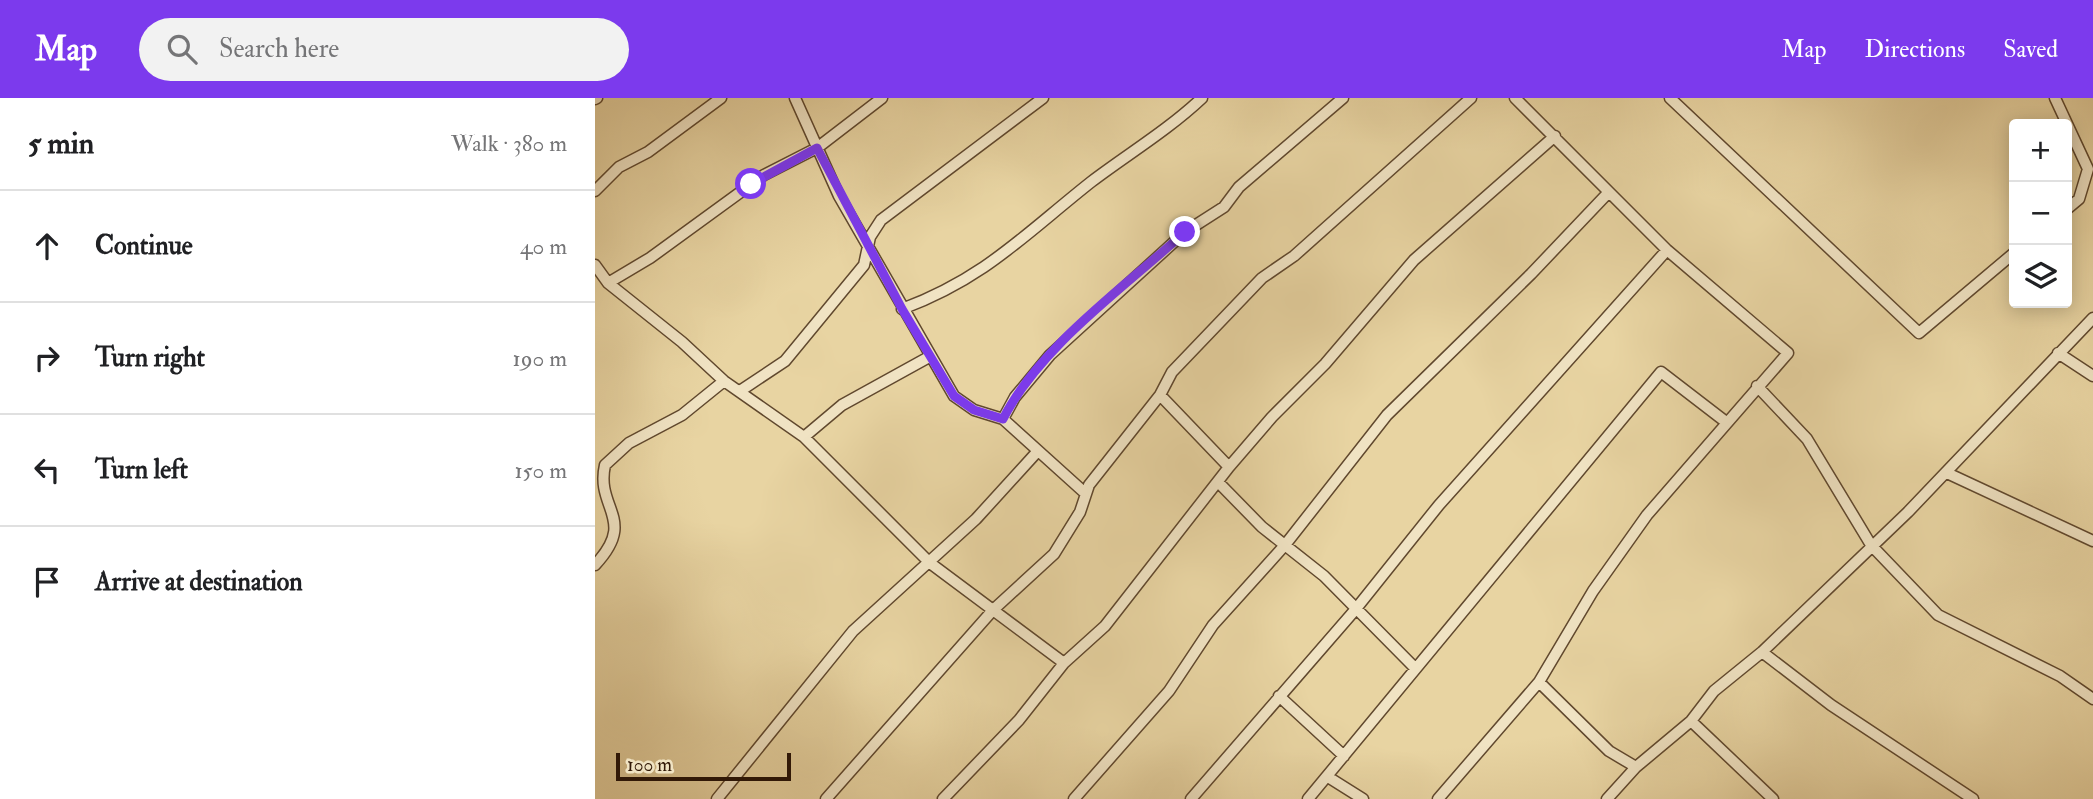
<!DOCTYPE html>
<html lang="en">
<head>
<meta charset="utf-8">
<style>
  :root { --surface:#fff; --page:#f2f2f2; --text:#202124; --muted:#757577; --line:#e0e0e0; --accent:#7c3aed }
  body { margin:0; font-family:"IM FELL Double Pica",serif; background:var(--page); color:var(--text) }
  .controls { position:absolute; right:21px; top:21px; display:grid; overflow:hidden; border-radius:7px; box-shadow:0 4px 18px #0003 }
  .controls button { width:63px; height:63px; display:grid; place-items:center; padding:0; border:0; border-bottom:2px solid var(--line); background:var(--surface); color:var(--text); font:35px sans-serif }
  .scale { position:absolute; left:21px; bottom:18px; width:175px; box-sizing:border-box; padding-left:7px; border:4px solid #321907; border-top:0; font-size:19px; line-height:24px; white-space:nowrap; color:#321907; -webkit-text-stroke:5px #f0e3c3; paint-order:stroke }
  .stop { position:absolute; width:21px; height:21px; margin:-16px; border:5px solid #7c3aed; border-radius:50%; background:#fff }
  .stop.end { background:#7c3aed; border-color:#fff; box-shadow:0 2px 7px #0008 }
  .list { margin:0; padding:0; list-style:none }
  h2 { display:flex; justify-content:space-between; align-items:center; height:91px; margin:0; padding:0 28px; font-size:30px }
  h2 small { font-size:23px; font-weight:400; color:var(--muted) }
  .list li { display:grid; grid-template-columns:46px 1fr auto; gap:21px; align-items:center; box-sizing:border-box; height:112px; padding:0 28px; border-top:2px solid var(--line) }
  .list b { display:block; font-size:26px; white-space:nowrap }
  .list em { font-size:23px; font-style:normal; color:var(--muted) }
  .icon { flex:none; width:38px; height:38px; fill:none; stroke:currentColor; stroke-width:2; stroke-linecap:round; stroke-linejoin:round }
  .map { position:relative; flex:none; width:1498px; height:701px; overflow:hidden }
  header { display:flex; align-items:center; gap:42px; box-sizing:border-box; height:98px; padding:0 35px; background:var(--accent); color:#fff }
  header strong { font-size:33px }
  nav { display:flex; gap:38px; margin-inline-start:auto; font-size:24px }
  .search { width:490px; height:63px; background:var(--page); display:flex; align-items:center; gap:18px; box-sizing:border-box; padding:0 24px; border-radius:38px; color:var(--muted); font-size:26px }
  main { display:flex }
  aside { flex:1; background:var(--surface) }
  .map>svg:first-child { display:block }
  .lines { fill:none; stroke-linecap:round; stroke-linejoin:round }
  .street-casing { stroke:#60482e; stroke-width:13 }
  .street { stroke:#f0e3c3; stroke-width:10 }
  .route { stroke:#7c3aed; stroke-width:9 }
</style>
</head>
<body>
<header>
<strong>Map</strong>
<div class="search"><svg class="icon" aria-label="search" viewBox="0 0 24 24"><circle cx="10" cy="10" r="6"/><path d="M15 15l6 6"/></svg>Search here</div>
<nav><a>Map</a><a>Directions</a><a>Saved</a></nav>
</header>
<main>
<aside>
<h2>5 min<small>Walk · 380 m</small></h2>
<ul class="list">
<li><svg class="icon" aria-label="ahead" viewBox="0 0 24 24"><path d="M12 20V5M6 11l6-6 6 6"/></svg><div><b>Continue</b></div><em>40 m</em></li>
<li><svg class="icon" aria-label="right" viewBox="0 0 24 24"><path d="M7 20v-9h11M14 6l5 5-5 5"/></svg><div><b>Turn right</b></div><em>190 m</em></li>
<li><svg class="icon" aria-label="left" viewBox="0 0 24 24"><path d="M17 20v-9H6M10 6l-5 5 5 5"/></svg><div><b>Turn left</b></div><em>150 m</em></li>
<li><svg class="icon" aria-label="arrive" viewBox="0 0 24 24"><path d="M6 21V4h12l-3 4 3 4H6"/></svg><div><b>Arrive at destination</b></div></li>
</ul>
</aside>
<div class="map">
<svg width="1498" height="701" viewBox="0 0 1498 701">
  <rect width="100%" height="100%" fill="#e8d4a2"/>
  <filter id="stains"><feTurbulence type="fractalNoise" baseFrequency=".00286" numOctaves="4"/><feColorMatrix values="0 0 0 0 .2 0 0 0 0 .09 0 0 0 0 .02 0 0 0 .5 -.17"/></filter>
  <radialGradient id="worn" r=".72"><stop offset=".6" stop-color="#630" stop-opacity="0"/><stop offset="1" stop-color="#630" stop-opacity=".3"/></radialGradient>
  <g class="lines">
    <!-- street casing -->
    <g class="street-casing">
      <path id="street" d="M200 0 244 98 359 298 379 312 408 321 490 395
        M1075 0 1324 235 1419 155
        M1460 0 1493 71 1484 101 1472 111
        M0 1 2 0
        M0 93 24 69 53 54 126 0
        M0 167 13 185 87 244 129 283 209 339 335 465 469 565
        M13 185 55 160 169 77 222 50 287 0
        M307 211C390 180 429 137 496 84 533 56 573 32 607 0
        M1463 255 1498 278
        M1162 288 1212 341 1276 447 1343 517 1465 578 1498 601
        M145 293 190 263 269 167 275 139 286 122 448 0
        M565 297 634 369
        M408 321 420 299 455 257 590 134 629 109 644 89 748 0
        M209 339 247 307 334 259
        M1352 375 1498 443
        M623 384 667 429 729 478 820 570
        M0 467C43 421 0 411 10 367L34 345 87 317 129 283
        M1167 554 1236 607 1378 701
        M944 584 1014 653 1041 669
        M684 598 749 658
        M1096 623 1178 701
        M733 679 768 701
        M122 701 258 533 381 421 442 354
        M231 701 398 512 459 456 485 414 494 387 565 297 577 274 667 180 699 158 876 0
        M348 701 424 622 469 565 510 528 634 369 677 319 730 266 819 162 960 38
        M479 701 574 593 618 527 690 447 792 317 936 176 1013 95
        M596 701 760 512 844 407 1072 152
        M713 701 1066 274 1131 324
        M843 701 944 584 998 493 1052 417 1193 255 1072 152 920 0
        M1012 701 1041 669 1096 623 1119 593 1167 554 1313 414 1498 220"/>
    </g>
    <!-- street -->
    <use href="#street" class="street"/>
  </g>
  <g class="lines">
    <!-- route -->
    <path class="route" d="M156 86 222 50 307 211 359 298 379 312 408 321C445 248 530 189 590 134"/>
  </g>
  <rect width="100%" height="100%" filter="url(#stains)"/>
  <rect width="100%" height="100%" fill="url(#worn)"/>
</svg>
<div class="controls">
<button>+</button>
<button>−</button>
<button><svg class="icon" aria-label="layers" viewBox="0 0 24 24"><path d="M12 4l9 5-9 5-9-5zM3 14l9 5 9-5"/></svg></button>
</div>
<div class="scale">100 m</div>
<div class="stop" style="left:156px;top:86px"></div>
<div class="stop end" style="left:590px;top:134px"></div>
</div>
</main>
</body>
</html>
